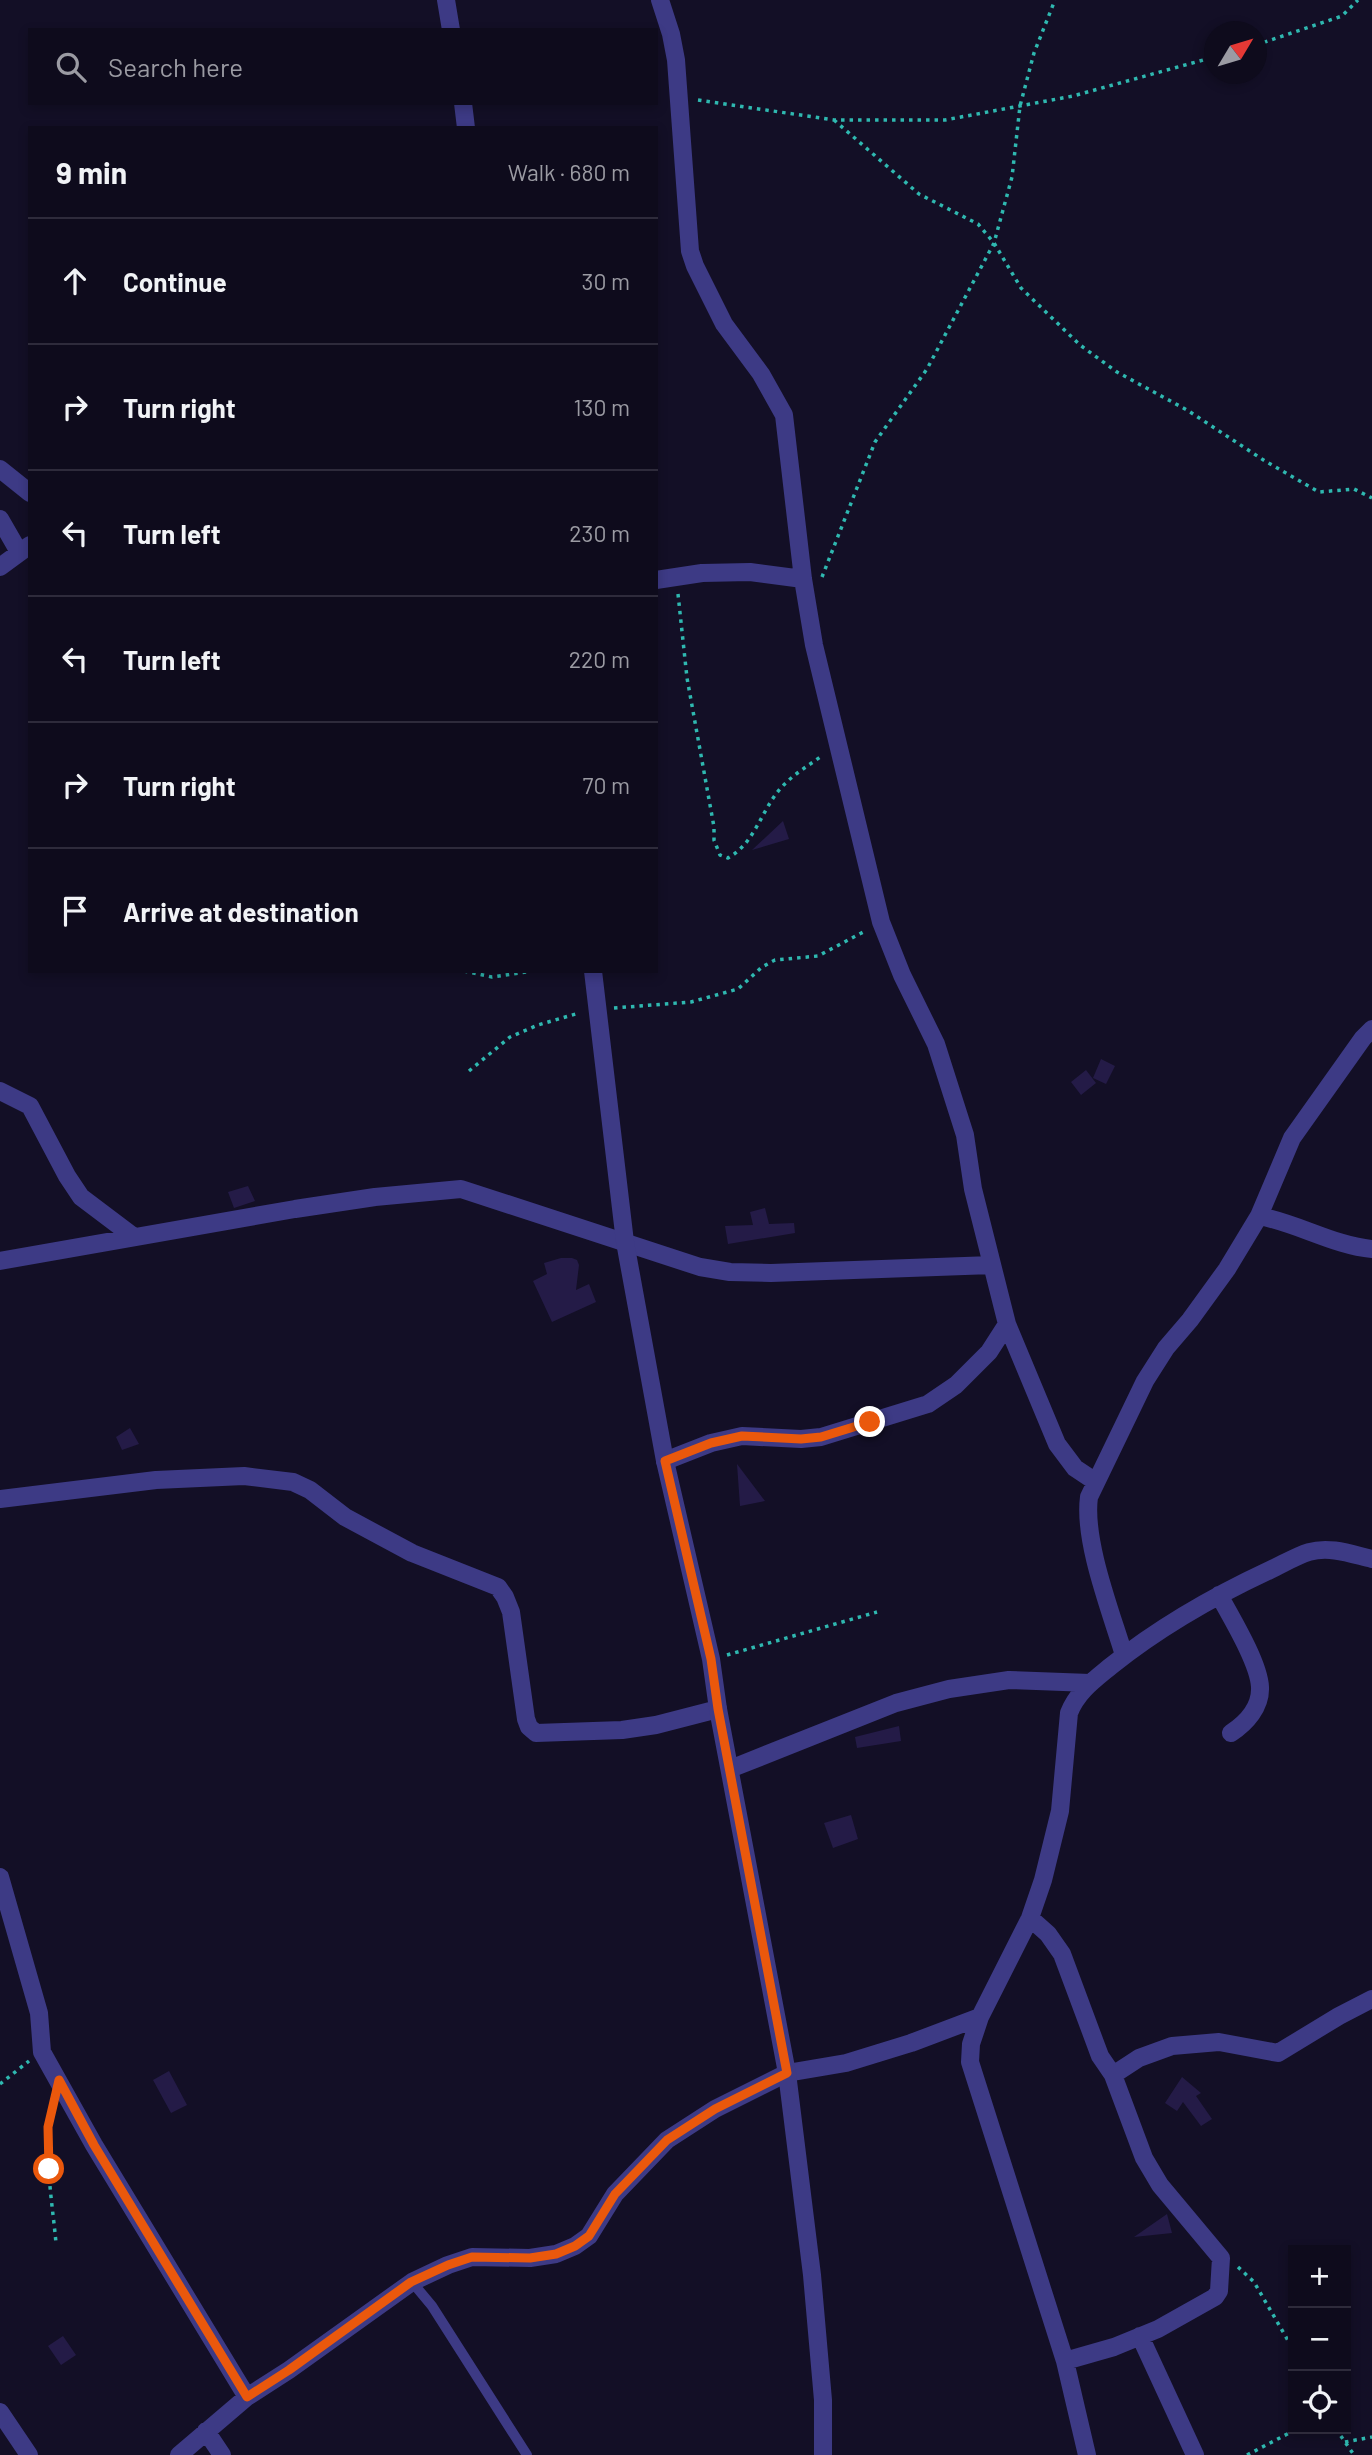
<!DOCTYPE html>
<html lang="en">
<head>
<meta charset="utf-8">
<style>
  :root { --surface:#0e0b1c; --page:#1c1929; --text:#f1f3f6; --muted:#9b9ba3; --line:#2e2b3b }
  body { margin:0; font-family:Barlow,sans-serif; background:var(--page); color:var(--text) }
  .controls { position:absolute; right:21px; bottom:21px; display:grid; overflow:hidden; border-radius:0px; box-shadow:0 4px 10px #0003 }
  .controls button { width:63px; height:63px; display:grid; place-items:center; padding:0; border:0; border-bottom:2px solid var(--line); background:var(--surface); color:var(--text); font:35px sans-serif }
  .compass { position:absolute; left:1204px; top:21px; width:63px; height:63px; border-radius:50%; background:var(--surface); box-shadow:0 4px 10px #0003; rotate:52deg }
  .stop { position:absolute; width:21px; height:21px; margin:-16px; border:5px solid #ea580c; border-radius:50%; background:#fff }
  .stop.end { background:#ea580c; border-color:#fff; box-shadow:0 2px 7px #0008 }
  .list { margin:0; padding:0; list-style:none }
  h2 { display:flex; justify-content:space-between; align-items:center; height:91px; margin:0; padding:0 28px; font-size:30px }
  h2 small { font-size:23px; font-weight:400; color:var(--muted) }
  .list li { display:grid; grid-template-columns:46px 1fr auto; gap:21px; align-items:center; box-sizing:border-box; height:126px; padding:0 28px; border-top:2px solid var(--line) }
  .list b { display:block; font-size:26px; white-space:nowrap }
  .list em { font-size:23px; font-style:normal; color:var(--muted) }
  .icon { flex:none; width:38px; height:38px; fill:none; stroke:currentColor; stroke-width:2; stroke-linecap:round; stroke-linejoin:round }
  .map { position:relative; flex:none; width:1372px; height:2455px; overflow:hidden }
  .search { position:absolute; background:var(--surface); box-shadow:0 4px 10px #0003; left:28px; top:28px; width:630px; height:77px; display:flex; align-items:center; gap:18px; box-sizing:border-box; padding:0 24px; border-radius:0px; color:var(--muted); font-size:26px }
  .panel { position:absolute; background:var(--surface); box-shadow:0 4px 10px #0003; left:28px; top:126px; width:630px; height:847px; border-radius:0px }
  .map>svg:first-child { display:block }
  .building { fill:#241b47 }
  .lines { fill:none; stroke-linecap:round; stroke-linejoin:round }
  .path { stroke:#2fb8b0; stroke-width:3.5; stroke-dasharray:3.5 5; stroke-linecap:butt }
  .service { stroke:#3d3a85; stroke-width:10 }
  .minor { stroke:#3d3a85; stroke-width:18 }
  .tertiary { stroke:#3d3a85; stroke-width:18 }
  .route { stroke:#ea580c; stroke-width:9 }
</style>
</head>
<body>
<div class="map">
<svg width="1372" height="2455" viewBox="0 0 1372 2455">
  <rect width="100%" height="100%" fill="#130f26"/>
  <!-- building -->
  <path class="building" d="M783 821 789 839 752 850Z
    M1101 1059 1115 1066 1106 1084 1093 1078Z
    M1086 1070 1096 1083 1081 1095 1071 1082Z
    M248 1186 255 1201 234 1208 228 1192Z
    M765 1208 769 1224 794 1223 795 1233 728 1244 725 1226 753 1225 750 1212Z
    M561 1258H572L577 1260 579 1265 576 1290 589 1284 596 1302 552 1322 533 1281 547 1274 544 1263Z
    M130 1428 139 1444 122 1450 116 1437Z
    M737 1464 765 1501 740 1506Z
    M899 1726 901 1741 857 1748 855 1737Z
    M851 1815 858 1839 833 1848 824 1823Z
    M169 2071 187 2105 171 2113 153 2080Z
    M1182 2077 1201 2093 1196 2096 1212 2119 1201 2126 1183 2102 1177 2111 1165 2103Z
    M1167 2214 1172 2233 1134 2237Z
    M63 2336 76 2355 61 2365 48 2346Z"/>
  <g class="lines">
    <!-- path -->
    <path class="path" d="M1256 45 1342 16 1358 0
      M698 100 834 120H945L1073 96 1214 57
      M834 120 919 194 978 224 994 243 1021 288 1080 345 1117 372 1187 410 1265 461 1319 492 1354 489 1372 498
      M822 577 875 442 927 369 994 243 1012 177 1020 106 1034 53 1055 0
      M678 594 687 678 714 827V840L720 855 728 858C755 843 761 811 780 789 792 775 808 766 823 755
      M464 971 492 977 533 971
      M614 1008 691 1002 738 989 762 967 775 960 818 956 867 930
      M469 1071 510 1037 538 1025 579 1013
      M727 1655 877 1612
      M0 2084 29 2061
      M52 2110C43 2153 52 2199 56 2243
      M1238 2267 1254 2282 1293 2349
      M1336 2429 1354 2455
      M1345 2442 1372 2437
      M1247 2455 1297 2429"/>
    <!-- service -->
    <path class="service" d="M412 2282 432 2306 527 2455"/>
    <!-- minor -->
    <path class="minor" d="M660 0 671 34 676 60 690 251 695 266 724 324 761 374 784 415 803 579 814 645 881 922 902 975 936 1044 965 1135 973 1189 1007 1324 1057 1444 1075 1468 1096 1482
      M0 469 30 493
      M0 519 19 552
      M0 567 30 545
      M656 580 702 573 750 572 803 579
      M0 1091 30 1106 67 1176 81 1197 134 1237
      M1259 1216C1297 1223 1335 1246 1372 1249
      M0 1261 295 1209 375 1197 461 1189 700 1267 730 1272 771 1273 992 1265
      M665 1461 711 1443 742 1436 801 1439 821 1437 928 1404 956 1385 989 1352 1007 1324
      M0 1499 156 1480 244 1476 293 1482 310 1490 345 1517 412 1553 498 1587 505 1597 511 1612 526 1719 529 1727 536 1733 622 1730 656 1725 718 1709
      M1219 1595C1231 1617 1259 1663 1260 1687 1261 1707 1246 1723 1231 1733
      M1124 1655C1111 1612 1083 1541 1089 1497L1145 1381 1166 1348 1190 1320 1227 1269 1259 1216 1292 1138 1363 1038 1372 1029
      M730 1769 896 1703 949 1689 1009 1680 1090 1683
      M0 1877 39 2013 42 2052 94 2145 247 2397
      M1030 1918 1048 1934 1062 1954 1100 2056 1113 2075 1144 2158 1160 2185 1221 2258 1219 2291 1215 2297 1158 2329 1114 2347 1065 2361
      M1113 2075 1139 2058 1172 2046 1219 2042 1278 2053 1339 2016 1372 1999
      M1140 2336 1195 2455
      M0 2412 29 2455
      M206 2431 222 2455
      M179 2455 247 2397 289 2370 412 2282 448 2265 472 2257 530 2258 556 2254 575 2246 589 2236 615 2194 667 2140 715 2109 787 2073 846 2063 911 2043 980 2017
      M1087 2455 1065 2361 970 2062 971 2044 980 2017 1030 1918 1043 1880 1060 1811 1069 1713C1077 1692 1094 1680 1111 1666 1161 1626 1212 1597 1270 1570 1283 1564 1296 1556 1309 1552 1330 1546 1351 1554 1372 1559"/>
    <!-- tertiary -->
    <path class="tertiary" d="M446 0 451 30
      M463 103 466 128
      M593 971 625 1242 665 1461 711 1659 718 1709 787 2073 812 2275 823 2400V2455"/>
  </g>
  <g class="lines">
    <!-- route -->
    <path class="route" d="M49 2169 48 2127 59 2080 94 2145 247 2397 289 2370 411 2282 448 2265 472 2257 530 2258 556 2254 575 2246 589 2236 615 2194 667 2140 715 2109 787 2073 718 1709 711 1659 665 1461 711 1443 742 1436 801 1439 821 1437 870 1422"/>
  </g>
</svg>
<div class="controls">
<button>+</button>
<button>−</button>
<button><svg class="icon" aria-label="locate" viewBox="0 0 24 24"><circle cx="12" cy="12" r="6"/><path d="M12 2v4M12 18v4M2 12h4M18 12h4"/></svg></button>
</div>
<svg class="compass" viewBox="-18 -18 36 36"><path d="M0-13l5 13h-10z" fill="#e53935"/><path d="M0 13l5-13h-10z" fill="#9b9ba3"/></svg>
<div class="stop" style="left:49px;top:2169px"></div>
<div class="stop end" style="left:870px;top:1422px"></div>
<div class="search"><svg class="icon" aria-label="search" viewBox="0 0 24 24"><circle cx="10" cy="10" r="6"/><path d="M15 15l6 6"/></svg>Search here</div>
<section class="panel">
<h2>9 min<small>Walk · 680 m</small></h2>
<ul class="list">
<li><svg class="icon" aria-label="ahead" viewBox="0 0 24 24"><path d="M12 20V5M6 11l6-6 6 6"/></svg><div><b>Continue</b></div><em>30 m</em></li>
<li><svg class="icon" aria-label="right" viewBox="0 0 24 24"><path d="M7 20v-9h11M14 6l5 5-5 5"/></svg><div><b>Turn right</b></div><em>130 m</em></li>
<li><svg class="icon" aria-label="left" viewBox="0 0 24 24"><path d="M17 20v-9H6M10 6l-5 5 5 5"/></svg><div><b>Turn left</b></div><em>230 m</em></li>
<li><svg class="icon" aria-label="left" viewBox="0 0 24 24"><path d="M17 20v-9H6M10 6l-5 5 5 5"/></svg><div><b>Turn left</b></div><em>220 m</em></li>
<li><svg class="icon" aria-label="right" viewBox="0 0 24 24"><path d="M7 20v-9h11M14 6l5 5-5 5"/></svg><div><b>Turn right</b></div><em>70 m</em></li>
<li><svg class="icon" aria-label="arrive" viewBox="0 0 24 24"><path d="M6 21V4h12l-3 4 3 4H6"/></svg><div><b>Arrive at destination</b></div></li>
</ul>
</section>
</div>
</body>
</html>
